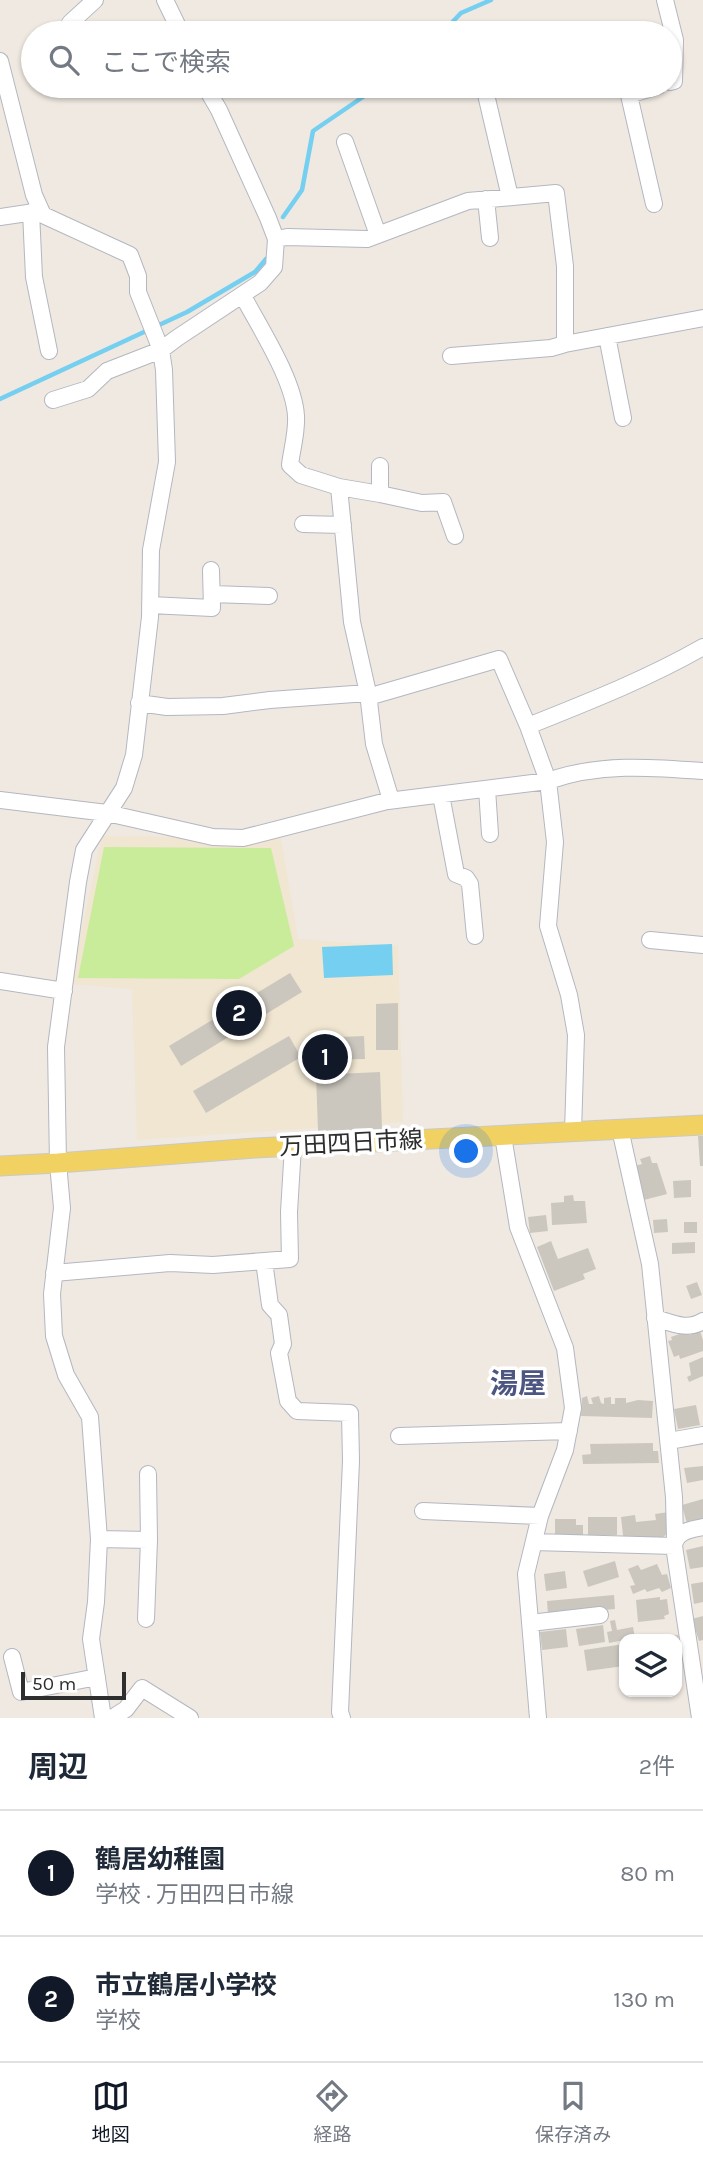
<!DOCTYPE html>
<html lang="ja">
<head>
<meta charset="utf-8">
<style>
  :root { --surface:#fff; --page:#f2f2f3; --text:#1f2937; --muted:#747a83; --line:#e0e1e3; --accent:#111827 }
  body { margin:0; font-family:Karla,"Noto Sans JP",sans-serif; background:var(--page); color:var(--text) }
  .controls { position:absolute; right:21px; bottom:21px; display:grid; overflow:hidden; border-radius:14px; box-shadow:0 2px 5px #0004 }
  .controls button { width:63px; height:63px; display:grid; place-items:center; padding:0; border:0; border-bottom:2px solid var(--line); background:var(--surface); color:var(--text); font:35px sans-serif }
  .scale { position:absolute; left:21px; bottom:18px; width:105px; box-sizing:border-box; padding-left:7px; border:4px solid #2e2e2e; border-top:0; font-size:19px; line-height:24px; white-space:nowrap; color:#2e2e2e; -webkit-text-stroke:5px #fff; paint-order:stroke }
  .you { position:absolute; left:467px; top:1152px; width:24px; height:24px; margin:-18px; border:5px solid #fff; border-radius:50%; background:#1a73e8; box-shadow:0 0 0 10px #1a73e833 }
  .badge { display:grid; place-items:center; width:46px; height:46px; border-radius:50%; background:var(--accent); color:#fff; font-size:23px; font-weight:700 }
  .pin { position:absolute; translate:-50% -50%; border:4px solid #fff; box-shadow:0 2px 7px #0006 }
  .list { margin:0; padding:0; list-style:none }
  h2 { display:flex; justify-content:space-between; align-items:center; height:91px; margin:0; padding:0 28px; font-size:30px }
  h2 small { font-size:23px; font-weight:400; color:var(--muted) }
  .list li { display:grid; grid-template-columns:46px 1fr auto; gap:21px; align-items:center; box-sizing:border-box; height:126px; padding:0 28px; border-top:2px solid var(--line) }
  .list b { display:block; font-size:26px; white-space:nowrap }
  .list p { margin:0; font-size:23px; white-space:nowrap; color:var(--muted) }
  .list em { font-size:23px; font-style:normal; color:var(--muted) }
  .icon { flex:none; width:38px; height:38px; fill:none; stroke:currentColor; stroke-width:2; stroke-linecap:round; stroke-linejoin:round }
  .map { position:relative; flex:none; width:703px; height:1718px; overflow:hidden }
  .search { position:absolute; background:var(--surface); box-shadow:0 2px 5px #0004; left:21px; right:21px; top:21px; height:77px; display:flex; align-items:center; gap:18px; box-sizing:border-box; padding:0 24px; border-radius:38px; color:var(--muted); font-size:26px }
  .sheet { height:343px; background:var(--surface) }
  nav { display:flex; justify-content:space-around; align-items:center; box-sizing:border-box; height:98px; border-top:2px solid var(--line); background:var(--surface); font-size:19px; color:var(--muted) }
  nav a { display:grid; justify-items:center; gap:4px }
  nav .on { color:var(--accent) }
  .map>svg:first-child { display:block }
  .education { fill:#f0e6d1 }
  .pitch { fill:#c9ec9a }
  .water { fill:#75cff0 }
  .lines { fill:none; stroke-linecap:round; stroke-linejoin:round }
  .stream { stroke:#75cff0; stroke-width:4.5 }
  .building { fill:#cbc7bf }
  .minor-casing { stroke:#b4b7c1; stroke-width:18 }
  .major-casing { stroke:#c9c9c9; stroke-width:21 }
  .minor { stroke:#fff; stroke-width:16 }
  .major { stroke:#f2d163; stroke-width:19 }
  .labels { text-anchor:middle; stroke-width:7; stroke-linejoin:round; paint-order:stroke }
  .street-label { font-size:24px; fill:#2e2e2e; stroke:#fff }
  .quarter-label { font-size:28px; font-weight:bold; fill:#4d5680; stroke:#fff }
</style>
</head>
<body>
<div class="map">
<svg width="703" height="1718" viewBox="0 0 703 1718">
  <rect width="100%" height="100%" fill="#efe9e1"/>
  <!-- education -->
  <path class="education" d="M102 836 281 838 298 939 398 946 403 1122 137 1140 132 989 70 984Z"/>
  <!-- pitch -->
  <path class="pitch" d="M104 847 271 848 294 946 239 979 78 978Z"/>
  <!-- water -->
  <path class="water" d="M392 944 393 975 324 978 322 947Z"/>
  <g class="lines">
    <!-- stream -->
    <path class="stream" d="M442 33 461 13 491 0
      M283 217 302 190 313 131 379 86
      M0 399 187 312 255 272 266 259"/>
  </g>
  <!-- building -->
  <path class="building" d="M290 973 302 992 181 1066 169 1046Z
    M398 1003V1050H376V1004Z
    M289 1036 301 1057 206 1113 193 1091Z
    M364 1036 365 1059 317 1060 316 1038Z
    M380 1072 382 1129 318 1131 316 1075Z
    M698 1136H703V1166H700Z
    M650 1156 652 1163H657L667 1194 644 1200 634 1166 642 1164 640 1159Z
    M691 1180V1197L674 1198 673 1181Z
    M573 1195 574 1201H585L587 1223 552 1225 551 1203 564 1202V1196Z
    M546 1215 548 1231 530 1233 528 1217Z
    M667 1219 668 1232 654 1233 653 1220Z
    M684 1222H697V1233H684Z
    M551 1241 558 1259 588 1248 596 1269 583 1274 585 1279 554 1291 537 1247Z
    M695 1242V1253L672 1254V1243Z
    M697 1282 702 1295 691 1299 686 1286Z
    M688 1331 689 1335 700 1331 703 1340V1351L680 1359 679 1355 674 1357 668 1341 672 1340 671 1337Z
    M703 1357V1376L689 1382 687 1377 691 1375 689 1363Z
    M587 1396 589 1404H593L591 1398 599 1396 601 1403 604 1404V1398L611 1397V1404H615V1398H626V1403L638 1400 653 1401 652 1418 581 1416 582 1398Z
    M696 1405 700 1425 678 1429 674 1409Z
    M653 1443V1451H658L659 1463 583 1464 582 1455 591 1454 590 1444Z
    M703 1466V1480L687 1483 684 1468Z
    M703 1499V1520L687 1524 682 1505Z
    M669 1512 671 1530 660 1540 624 1544 621 1517 635 1515 636 1522 656 1520 655 1514Z
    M588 1517H617V1535H588Z
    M555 1519H576V1525H583V1536H555Z
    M703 1546V1567L690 1569 686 1550Z
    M615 1561 619 1577 588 1587 583 1571Z
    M657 1564 662 1575 667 1574 671 1588 662 1592 659 1588 647 1592 645 1589 633 1594 630 1586 635 1585 628 1569 638 1565 641 1570Z
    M565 1571 567 1588 546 1591 544 1574Z
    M703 1582V1602L694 1604 691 1584Z
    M614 1595 615 1609 548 1615 547 1601Z
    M660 1597V1600L667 1599 669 1614 664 1616 665 1619 638 1622 636 1600Z
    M703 1616V1640L699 1641 692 1619Z
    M615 1620 617 1630 633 1627 635 1638 609 1643 607 1632 612 1631 610 1621Z
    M603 1625 605 1642 579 1646 576 1629Z
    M566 1629 568 1647 542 1650 540 1632Z
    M678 1635 681 1656H677V1639L659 1638Z
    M624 1644V1666L587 1671 584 1650Z"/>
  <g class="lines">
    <!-- minor casing -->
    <g class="minor-casing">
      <path id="minor" d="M165 0 181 33
        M665 0 675 40 674 81 670 82
        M70 23 95 0
        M0 61 34 195 43 215 130 255 138 276V292L161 350 107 371 88 389 53 400
        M484 86 510 197
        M345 142 378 235
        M486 199 490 238
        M654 204 629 95 658 86
        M31 212 34 277 49 351
        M0 217 41 211
        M276 239 287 237 367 239 468 201 556 193 565 266V344L551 348 451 356
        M607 336 623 418
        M565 344 703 318
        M339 487 380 494V466
        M380 494 422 503 443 502 455 536
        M303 524 343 525
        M212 594 269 596
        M150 605 212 608 211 570
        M368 693 374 744 391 800
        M368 697 499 659 528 726 548 781 555 842 548 926 569 995 576 1035 573 1132
        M139 703 167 707 223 706 270 700 368 693 352 622 339 487 301 475 290 465C292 448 297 433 296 416 294 380 260 328 243 296
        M528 726C588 702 647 679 703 647
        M487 789 490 834
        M441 795 456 874 466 878 470 884 475 936
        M0 800 107 813 213 837 243 838 391 800 388 801 548 781C598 763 651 767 703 771
        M650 940 703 945
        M0 981 64 991
        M620 1129 650 1264 674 1497 675 1539
        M503 1136 518 1227 565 1348 573 1408 565 1450 540 1516 526 1574 538 1718
        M264 1261 270 1305 279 1315 283 1344 279 1353 288 1401 297 1411 350 1413 351 1461 340 1712 342 1718
        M54 1273 170 1263 213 1265 290 1259 289 1212 293 1146
        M655 1318C672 1323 687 1331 703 1321
        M399 1436 569 1431
        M669 1441 703 1435
        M423 1511 540 1516
        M99 1539 149 1540 148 1474
        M534 1542 674 1546
        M146 1619 149 1540
        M530 1623 600 1615
        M12 1657 21 1692 97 1677
        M103 1718 91 1639 96 1602 99 1539 90 1417 66 1375 54 1336 52 1294 62 1208 58 1163 56 1047 78 882 84 850 124 788 134 755 150 617 151 550 167 462 164 370 161 350 177 338 260 283 274 267 276 239 268 218 219 110 205 86
        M112 1718 126 1709 142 1688 190 1718
        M700 1718 674 1546C676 1531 690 1530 703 1527"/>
    </g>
    <!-- major casing -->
    <g class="major-casing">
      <path id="major" d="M0 1166 58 1163 255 1148 703 1125"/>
    </g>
    <!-- minor -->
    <use href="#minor" class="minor"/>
    <!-- major -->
    <use href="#major" class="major"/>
  </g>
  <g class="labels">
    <!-- street labels -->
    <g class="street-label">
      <text transform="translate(351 1143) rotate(-3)" y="8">万田四日市線</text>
    </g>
    <!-- quarter labels -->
    <g class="quarter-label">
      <text x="518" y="1393">湯屋</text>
    </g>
  </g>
</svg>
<div class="controls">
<button><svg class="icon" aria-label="layers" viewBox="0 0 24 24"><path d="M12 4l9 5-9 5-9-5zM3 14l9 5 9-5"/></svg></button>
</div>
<div class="scale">50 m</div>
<div class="you"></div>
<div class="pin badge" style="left:325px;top:1057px">1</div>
<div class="pin badge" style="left:239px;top:1013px">2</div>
<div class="search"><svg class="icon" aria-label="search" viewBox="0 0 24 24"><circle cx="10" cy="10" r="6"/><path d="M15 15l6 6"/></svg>ここで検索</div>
</div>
<section class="sheet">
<h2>周辺<small>2件</small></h2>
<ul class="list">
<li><span class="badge">1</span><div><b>鶴居幼稚園</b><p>学校 · 万田四日市線</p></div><em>80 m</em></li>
<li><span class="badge">2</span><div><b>市立鶴居小学校</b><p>学校</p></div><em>130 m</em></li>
</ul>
</section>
<nav>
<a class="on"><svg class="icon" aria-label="map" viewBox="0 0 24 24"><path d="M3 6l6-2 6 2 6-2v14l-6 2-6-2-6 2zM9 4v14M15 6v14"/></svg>地図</a>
<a><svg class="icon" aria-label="directions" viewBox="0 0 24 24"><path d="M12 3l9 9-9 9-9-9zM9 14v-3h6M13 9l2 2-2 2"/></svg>経路</a>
<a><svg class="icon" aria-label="saved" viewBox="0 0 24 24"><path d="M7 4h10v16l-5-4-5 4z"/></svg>保存済み</a>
</nav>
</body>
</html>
